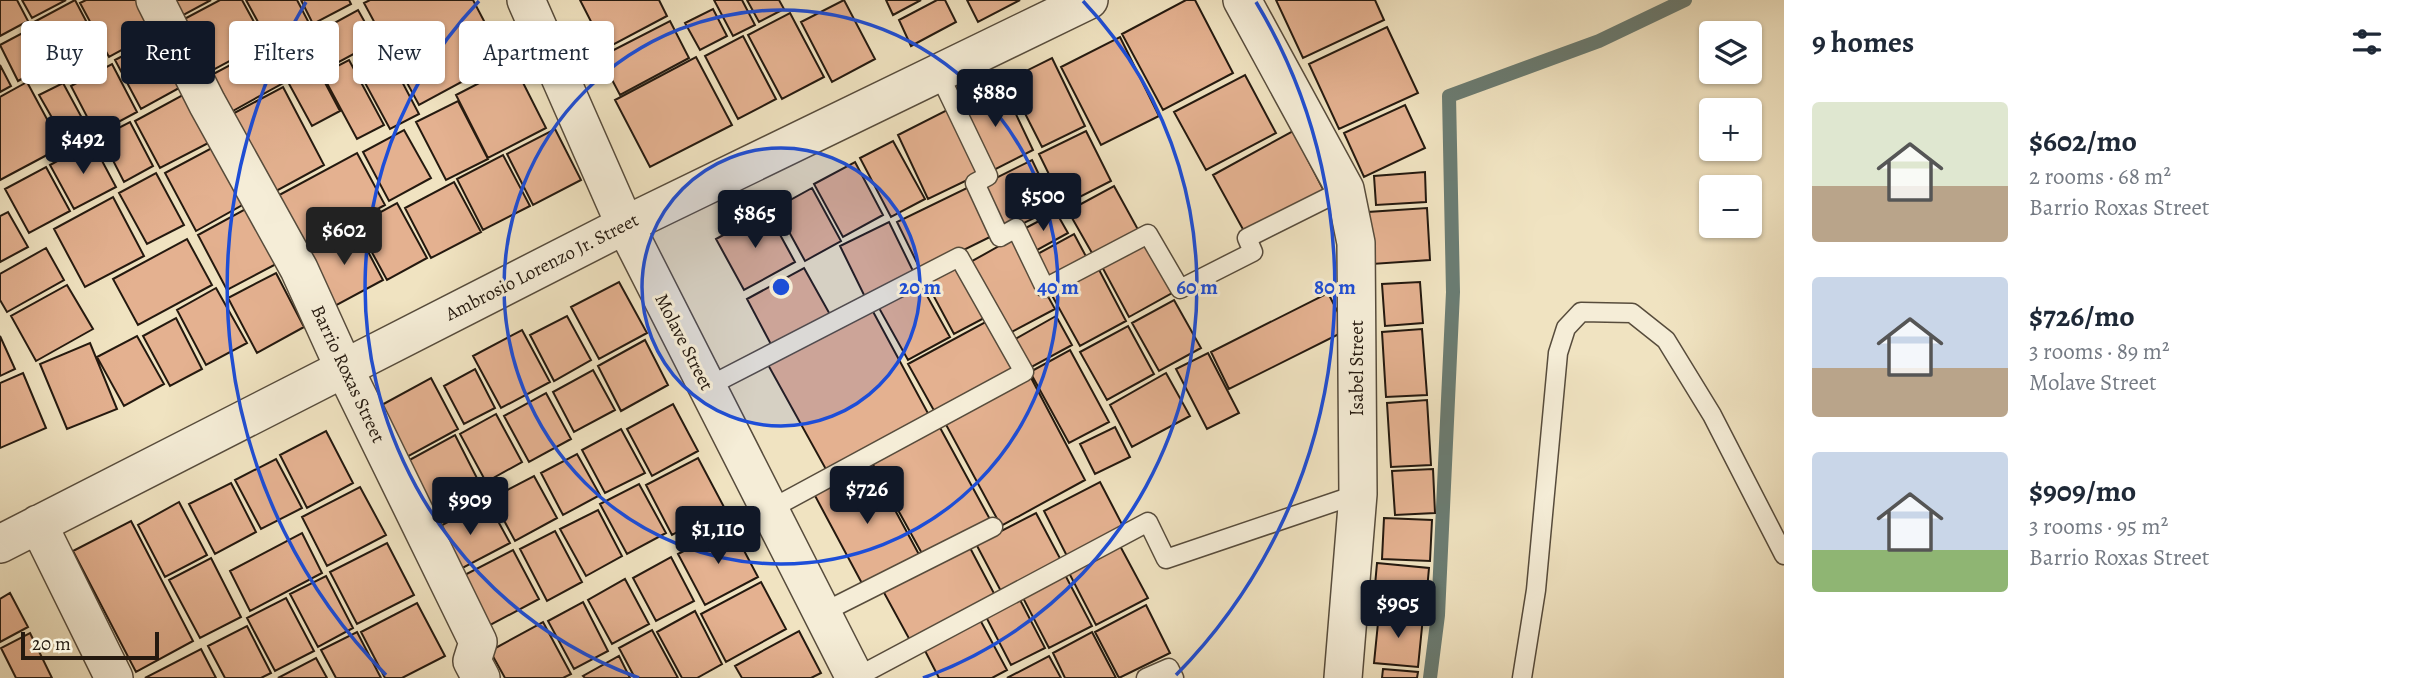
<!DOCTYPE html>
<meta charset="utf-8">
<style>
:root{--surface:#fff;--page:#f2f2f3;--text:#1f2937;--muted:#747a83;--accent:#111827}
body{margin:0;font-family:Alegreya,serif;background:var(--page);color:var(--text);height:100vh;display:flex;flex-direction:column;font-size:26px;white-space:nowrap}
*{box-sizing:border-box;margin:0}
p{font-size:23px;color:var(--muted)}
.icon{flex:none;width:38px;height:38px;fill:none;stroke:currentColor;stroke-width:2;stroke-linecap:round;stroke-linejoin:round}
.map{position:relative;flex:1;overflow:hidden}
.drawer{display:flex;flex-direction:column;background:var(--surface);width:630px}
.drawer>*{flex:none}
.banner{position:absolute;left:21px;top:21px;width:665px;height:63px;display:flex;gap:14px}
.tools{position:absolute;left:1699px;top:21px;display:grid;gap:14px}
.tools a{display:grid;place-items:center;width:63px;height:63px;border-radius:7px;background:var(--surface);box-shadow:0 2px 5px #0004;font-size:35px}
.scale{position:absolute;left:21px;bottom:18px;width:138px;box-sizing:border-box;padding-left:7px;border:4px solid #24190f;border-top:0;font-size:19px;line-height:24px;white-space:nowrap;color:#24190f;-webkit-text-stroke:5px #f5edd7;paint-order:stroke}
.price{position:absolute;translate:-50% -60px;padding:0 16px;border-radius:7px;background:var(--accent);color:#fff;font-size:23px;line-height:46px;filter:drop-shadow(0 2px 4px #0008)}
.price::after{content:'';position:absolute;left:50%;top:42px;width:21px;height:16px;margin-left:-10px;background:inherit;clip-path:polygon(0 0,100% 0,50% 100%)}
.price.active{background:#222;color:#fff}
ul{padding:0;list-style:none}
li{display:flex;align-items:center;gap:21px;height:175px;padding:0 28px}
li span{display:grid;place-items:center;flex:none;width:196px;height:140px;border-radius:7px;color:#555}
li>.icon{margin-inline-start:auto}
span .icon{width:84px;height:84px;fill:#fffc;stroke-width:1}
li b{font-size:30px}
h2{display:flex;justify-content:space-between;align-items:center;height:84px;padding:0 28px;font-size:30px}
.pill{padding:0 24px;border-radius:7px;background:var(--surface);box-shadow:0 2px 5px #0004;font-size:24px;line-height:63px}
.pill.active{background:var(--accent);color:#fff}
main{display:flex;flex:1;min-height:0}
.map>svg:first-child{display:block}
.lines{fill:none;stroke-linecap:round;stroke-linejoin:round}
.stream{stroke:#6b7c72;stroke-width:14}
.building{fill:#e4b190;stroke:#24190f;stroke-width:2}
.lane-casing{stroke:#574c3c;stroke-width:21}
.street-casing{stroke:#574c3c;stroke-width:40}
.lane{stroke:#f5edd7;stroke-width:18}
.street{stroke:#f5edd7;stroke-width:37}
.ring{fill:none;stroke:#1d4ed8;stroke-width:3.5}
.labels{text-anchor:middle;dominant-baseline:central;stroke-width:6;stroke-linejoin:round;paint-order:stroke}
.street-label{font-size:19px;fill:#24190f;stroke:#f5edd7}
.centre{fill:#1d4ed8;stroke:#f5edd7;stroke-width:3.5}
.ring-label{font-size:21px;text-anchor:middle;font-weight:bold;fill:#1d4ed8;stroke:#f5edd7;stroke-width:6;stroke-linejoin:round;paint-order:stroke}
</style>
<main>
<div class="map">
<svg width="1784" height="678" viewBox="0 0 1784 678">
<rect width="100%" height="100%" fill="#f0e3c1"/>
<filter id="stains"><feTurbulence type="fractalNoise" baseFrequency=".00286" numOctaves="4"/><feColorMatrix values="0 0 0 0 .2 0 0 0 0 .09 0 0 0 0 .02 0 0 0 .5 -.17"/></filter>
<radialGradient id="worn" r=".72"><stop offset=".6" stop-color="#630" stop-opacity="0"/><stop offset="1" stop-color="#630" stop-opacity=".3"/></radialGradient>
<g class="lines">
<path class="stream" d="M1430,678L1438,615L1453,292L1449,96L1599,41L1685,0"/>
</g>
<path class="building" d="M0,0H17L28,21L0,36Z
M22,0H66L32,18Z
M75,0L105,57L64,79L34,22Z
M86,0H149L164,27L109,57L80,3Z
M165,0H211L176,19Z
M220,0H242L265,42L200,77L173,25Z
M246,0H297L309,23L270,44Z
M301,0H349L351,4L313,24Z
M370,0H473L504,59L419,105L364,3Z
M580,0H659L667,16L605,49Z
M714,0H742L755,25L733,36Z
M747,0H779L784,9L759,22Z
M844,0L875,59L832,82L801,22Z
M886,0H921L893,15Z
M937,0H945L956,22L911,46L899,20Z
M967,0H1020L978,22Z
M1186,0H1195L1233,73L1163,110L1122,34Z
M1276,0H1375L1384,20L1303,58Z
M713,9L727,36L700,50L685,23Z
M358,10L376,42L324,70L307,38Z
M790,13L824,77L782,99L748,35Z
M670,21L689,58L620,95L600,57Z
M1387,27L1418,93L1339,129L1309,64Z
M30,29L49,64L18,81L0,45Z
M164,34L190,82L141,109L115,60Z
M743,36L776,99L738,119L705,56Z
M1120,37L1159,116L1101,145L1061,67Z
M305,45L340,111L312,126L276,60Z
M266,46L285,82L222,117L202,80Z
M387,53L419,114L390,129L357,68Z
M696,57L732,125L650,167L615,100Z
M1052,58L1085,126L1042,147L1008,80Z
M349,60L384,125L357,139L322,74Z
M112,64L137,112L96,134L71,86Z
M0,65L11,86L0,92Z
M514,65L546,128L488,158L456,95Z
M1245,75L1276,133L1206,170L1174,112Z
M27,82L62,147L0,180V97Z
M63,83L82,118L59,130L39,95Z
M1002,85L1033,150L988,173L956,107Z
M283,87L324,165L267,196L225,118Z
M192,90L218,138L160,168L135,121Z
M458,101L488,159L446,180L416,122Z
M1405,105L1425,148L1364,177L1344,133Z
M953,107L984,172L928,199L898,135Z
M130,122L153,166L124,182L101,137Z
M555,129L581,180L533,205L507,154Z
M404,130L431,178L389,201L363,152Z
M1086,131L1111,181L1064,205L1039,154Z
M1293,131L1324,191L1245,233L1213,175Z
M893,141L925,199L891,217L860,158Z
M92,142L116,187L74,209L50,165Z
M223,142L253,199L196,231L165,173Z
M357,153L385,205L297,252L270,200Z
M503,155L530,206L483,230L457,179Z
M1032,160L1055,208L1003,233L980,186Z
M855,162L883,215L843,237L814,184Z
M46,167L70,211L29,233L5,189Z
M1425,172L1426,202L1376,205L1374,176Z
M156,173L184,225L147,244L119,193Z
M454,182L481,232L431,258L405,208Z
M973,185L996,234L921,271L897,222Z
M1114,186L1141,235L1096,260L1068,211Z
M812,188L841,241L805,261L776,208Z
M113,197L144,256L85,287L54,229Z
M397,203L427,258L387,280L357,225Z
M251,206L280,262L227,290L198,235Z
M1427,208L1430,260L1372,264L1368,212Z
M767,211L795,262L744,290L716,239Z
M8,212L28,247L0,262V216Z
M1056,212L1068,233L1030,254L1018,232Z
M889,222L915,275L866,299L840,246Z
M355,227L383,280L333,307L305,254Z
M1074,234L1089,262L1049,284L1034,256Z
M1015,237L1055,309L1006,335L967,264Z
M187,239L212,285L138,325L113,279Z
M1143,239L1172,293L1129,317L1100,263Z
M46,248L64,280L7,312L0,300V274Z
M957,261L988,316L954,334L924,278Z
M1096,264L1126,321L1080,346L1049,290Z
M804,268L832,318L774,350L747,299Z
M276,273L304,327L257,353L228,298Z
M619,282L647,333L599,359L571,307Z
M1420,282L1423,323L1385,326L1382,284Z
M67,285L93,329L36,361L11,316Z
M921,285L950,337L908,360L879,308Z
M216,288L247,343L206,365L177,310Z
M1328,293L1347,330L1229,389L1211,352Z
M1174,300L1201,348L1159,371L1132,323Z
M870,306L930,417L828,473L767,363Z
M567,316L591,360L554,381L530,335Z
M1056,316L1072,345L1026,370L1010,342Z
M176,318L202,369L170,386L143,336Z
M991,319L1019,371L937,416L908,364Z
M1128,326L1154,374L1107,400L1080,352Z
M1422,329L1427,395L1386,397L1382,332Z
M522,330L550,382L501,408L473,356Z
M0,336L15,369L0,376Z
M137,336L164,384L124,406L97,357Z
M645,340L668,385L621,411L598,366Z
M90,343L117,409L67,429L40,364Z
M1070,350L1109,422L1069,443L1030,372Z
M1208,353L1239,413L1207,429L1176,369Z
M475,369L495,408L464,424L444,386Z
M593,370L615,410L574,432L553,392Z
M23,373L46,428L0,448V383Z
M1166,373L1190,416L1132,447L1110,405Z
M1029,374L1085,480L1001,526L944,421Z
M431,378L458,429L405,458L378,407Z
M546,393L571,439L529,462L504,416Z
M1427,400L1431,465L1391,467L1387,403Z
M673,404L698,451L652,476L627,429Z
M496,414L522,462L486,482L460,434Z
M938,424L992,523L925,559L871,461Z
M1115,427L1130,457L1095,474L1080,444Z
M621,429L645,473L605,493L582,450Z
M326,431L353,483L307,508L280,455Z
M455,435L481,486L430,513L404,463Z
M577,454L600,495L563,515L541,473Z
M698,458L724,507L672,535L646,485Z
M276,459L302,508L261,529L235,480Z
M869,462L922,560L865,589L813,492Z
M1433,469L1435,513L1395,515L1392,471Z
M534,476L557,518L515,541L492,498Z
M1100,482L1126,532L1070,562L1044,511Z
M231,483L256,532L215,554L189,504Z
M639,484L666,533L627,554L600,504Z
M360,487L386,535L327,566L302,517Z
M487,501L510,543L453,573L431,531Z
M179,502L207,555L165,577L138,525Z
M598,510L622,556L586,576L560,529Z
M1036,513L1063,564L1003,595L976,544Z
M1384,518L1432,520L1430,561L1382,559Z
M131,521L193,641L136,672L73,551Z
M731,526L758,577L705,605L678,554Z
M555,531L582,582L547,601L520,549Z
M302,533L322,573L250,611L230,571Z
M387,543L414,595L357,624L330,572Z
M968,544L997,599L912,644L882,589Z
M1119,544L1148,598L1096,625L1068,571Z
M513,550L539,599L479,631L453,581Z
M671,557L694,601L656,621L633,578Z
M211,558L241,617L200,638L169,580Z
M1377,563L1429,568L1425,612L1373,608Z
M1063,571L1092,626L1049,648L1021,594Z
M326,576L353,628L318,647L290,594Z
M625,579L649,624L612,644L588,600Z
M761,582L786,629L726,662L701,614Z
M10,593L28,627L0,642V599Z
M1018,596L1045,648L1011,665L984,613Z
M286,598L314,651L275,671L247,618Z
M583,602L608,651L574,669L548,621Z
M417,603L445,656L402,678H385L361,632Z
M1146,605L1170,653L1119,678L1095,632Z
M695,611L722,664L697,678H682L657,632Z
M1379,613L1423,617L1418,667L1374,663Z
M978,616L1007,670L992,678H939L922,645Z
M543,622L571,674L563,678H505L490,651Z
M247,626L271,673L261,678H225L208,646Z
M652,630L678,678H635L619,648Z
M799,631L821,673L811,678H742L735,666Z
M357,632L381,678H336L321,650Z
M1092,632L1116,678H1065L1053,653Z
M30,633L52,678H16L1,648Z
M201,649L216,678H145Z
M619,656L630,678H585L583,676Z
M1049,656L1061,678H1007Z
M316,658L327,678H278Z
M1383,669L1418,672L1417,678H1382Z"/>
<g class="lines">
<defs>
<path id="lane" d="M939,74L988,176L975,183L1000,237L1016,228L1045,288L1148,234L1180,289L1253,252L1247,238L1345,189
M707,387L959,257L1024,372L769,510
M822,613L993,527
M855,678L1148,522L1166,559L1358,494
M1146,678L1169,668L1174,678
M1522,678L1536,590L1558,353L1566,328L1581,312L1632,313L1666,340L1712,415L1784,555"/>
<path id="street" d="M155,0L207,103L299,269L344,368L478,642L472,661L481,678
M526,0L625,225L855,678
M1242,0L1345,189L1356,243L1358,494L1343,678
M38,524L114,678
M0,544L625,225L1089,0"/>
</defs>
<use href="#lane" class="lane-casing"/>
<use href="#street" class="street-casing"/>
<use href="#lane" class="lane"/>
<use href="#street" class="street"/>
</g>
<circle cx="781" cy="287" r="139" fill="#1d4ed8" fill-opacity=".12"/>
<g class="ring">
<circle cx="781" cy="287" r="139"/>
<circle cx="781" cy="287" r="277"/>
<path d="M639 678A416 416 0 0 1 479 1M1083 1A416 416 0 0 1 923 678"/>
<path d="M386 675A554 554 0 0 1 306 2M1256 2A554 554 0 0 1 1176 675"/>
</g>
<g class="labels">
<g class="street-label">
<text transform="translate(542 267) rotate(-27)">Ambrosio Lorenzo Jr. Street</text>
<text transform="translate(684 342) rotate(63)">Molave Street</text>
<text transform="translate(1357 368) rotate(-90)">Isabel Street</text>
<text transform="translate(348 374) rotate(65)">Barrio Roxas Street</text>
</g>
</g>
<circle cx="781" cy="287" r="10" class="centre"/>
<g class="ring-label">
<text x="920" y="294">20 m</text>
<text x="1058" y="294">40 m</text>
<text x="1197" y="294">60 m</text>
<text x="1335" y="294">80 m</text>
</g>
<rect width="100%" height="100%" filter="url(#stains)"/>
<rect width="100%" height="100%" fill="url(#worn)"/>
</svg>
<div class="tools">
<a><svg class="icon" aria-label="layers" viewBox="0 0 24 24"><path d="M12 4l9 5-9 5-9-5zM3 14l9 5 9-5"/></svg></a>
<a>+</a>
<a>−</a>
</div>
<div class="scale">20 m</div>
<b class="price" style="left:995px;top:129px">$880</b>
<b class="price" style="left:83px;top:176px">$492</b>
<b class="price" style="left:1043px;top:233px">$500</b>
<b class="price" style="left:755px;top:250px">$865</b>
<b class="price active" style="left:344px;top:267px">$602</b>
<b class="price" style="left:867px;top:526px">$726</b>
<b class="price" style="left:470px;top:537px">$909</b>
<b class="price" style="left:718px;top:566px">$1,110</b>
<b class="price" style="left:1398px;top:640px">$905</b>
<div class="banner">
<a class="pill">Buy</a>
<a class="pill active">Rent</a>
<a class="pill">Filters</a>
<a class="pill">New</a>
<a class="pill">Apartment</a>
</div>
</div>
<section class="drawer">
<h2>9 homes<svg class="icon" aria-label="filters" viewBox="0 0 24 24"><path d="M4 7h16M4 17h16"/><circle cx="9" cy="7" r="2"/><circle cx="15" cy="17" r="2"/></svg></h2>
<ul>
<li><span style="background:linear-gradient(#dfe7d0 60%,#b9a48a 0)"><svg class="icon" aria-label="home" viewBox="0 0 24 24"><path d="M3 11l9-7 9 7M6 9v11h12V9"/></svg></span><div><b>$602/mo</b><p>2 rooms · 68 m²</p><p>Barrio Roxas Street</p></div></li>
<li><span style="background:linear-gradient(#c9d6e8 65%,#b9a48a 0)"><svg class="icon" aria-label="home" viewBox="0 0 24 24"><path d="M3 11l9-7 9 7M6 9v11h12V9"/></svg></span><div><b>$726/mo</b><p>3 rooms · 89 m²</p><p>Molave Street</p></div></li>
<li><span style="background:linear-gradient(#c9d6e8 70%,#8fb573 0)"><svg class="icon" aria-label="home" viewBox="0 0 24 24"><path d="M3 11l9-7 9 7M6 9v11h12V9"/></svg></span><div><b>$909/mo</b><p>3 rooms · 95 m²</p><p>Barrio Roxas Street</p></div></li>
</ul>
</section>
</main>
